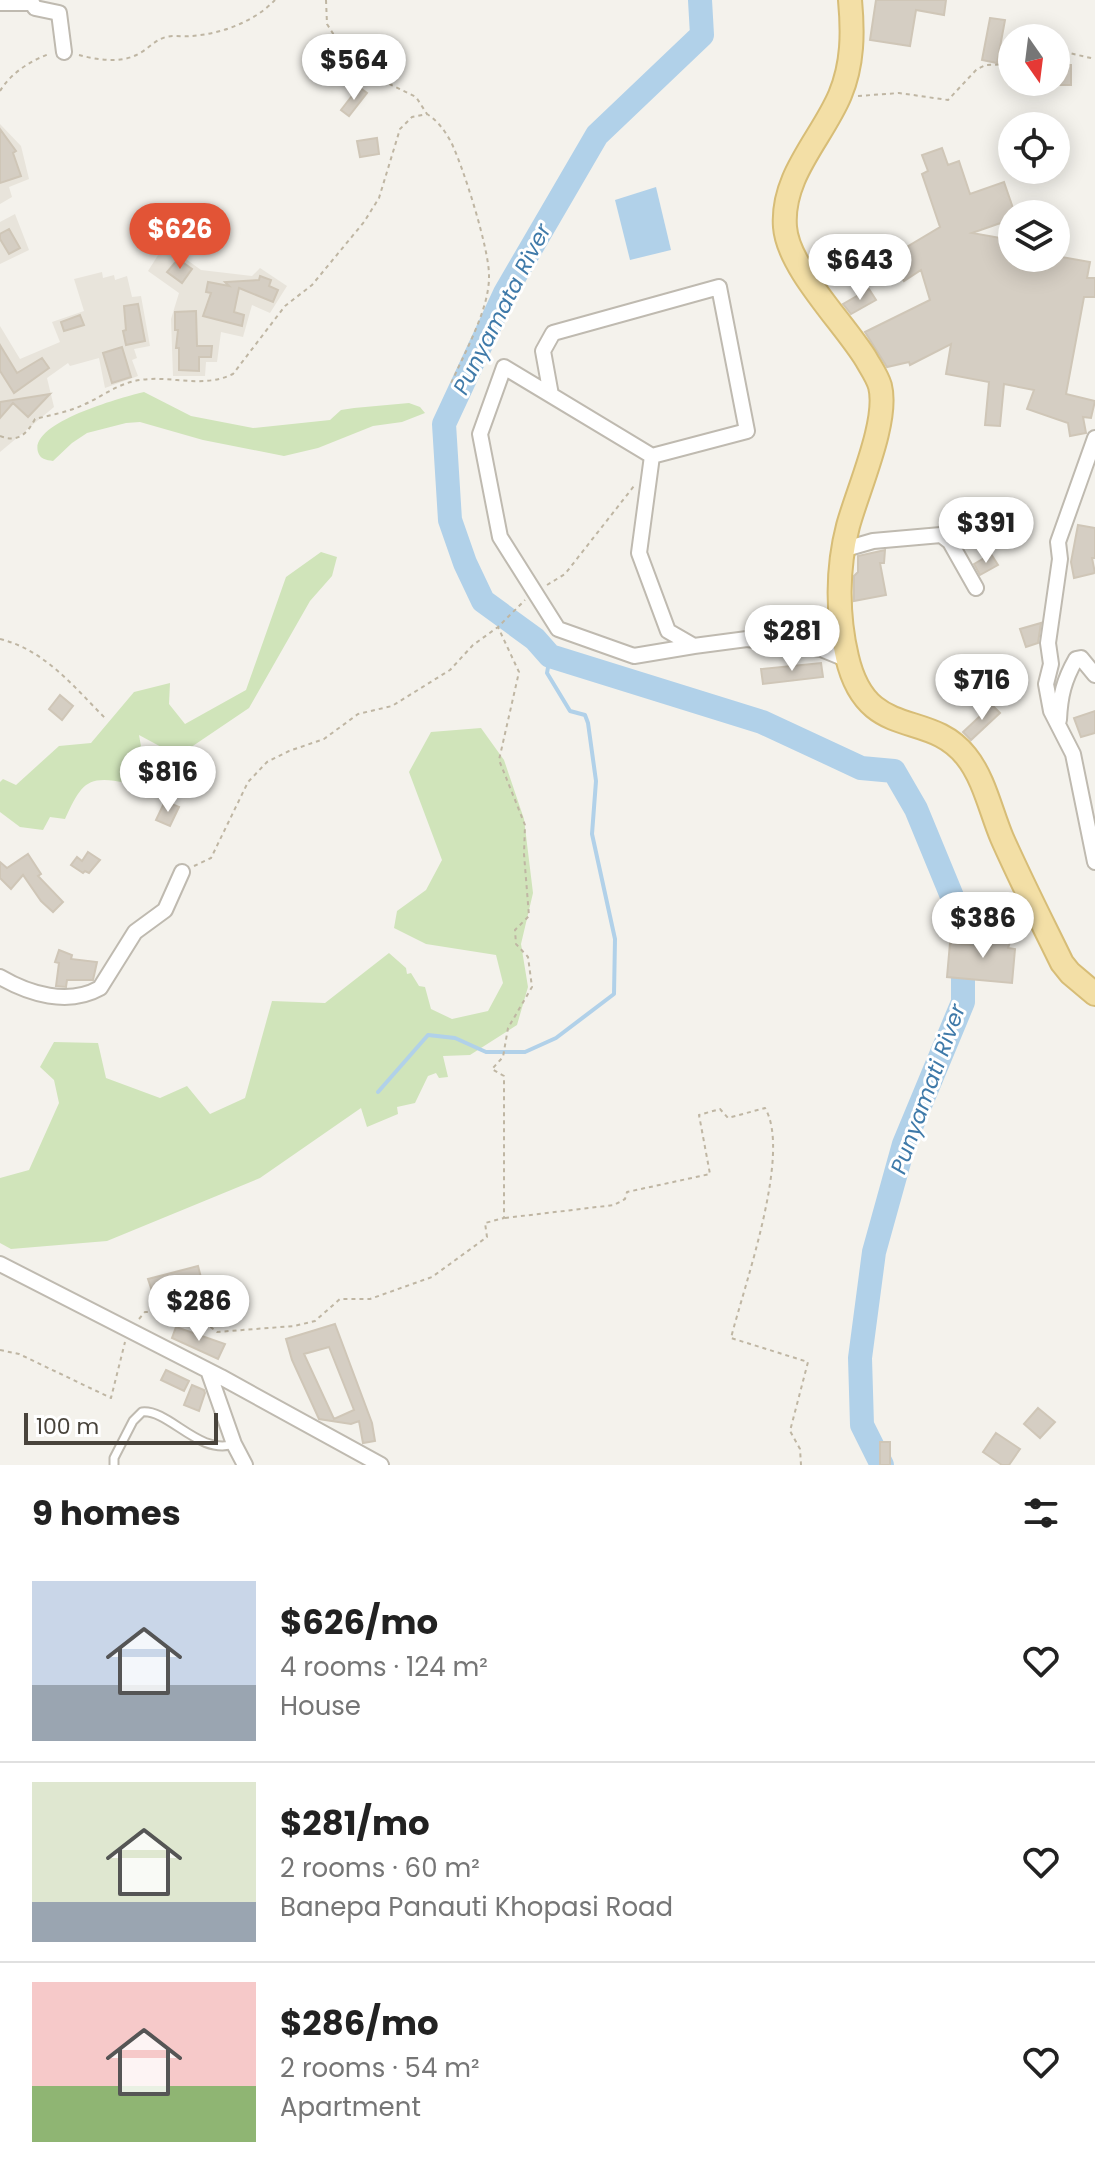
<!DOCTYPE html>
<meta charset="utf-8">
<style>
:root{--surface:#fff;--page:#f2f2f2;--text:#222;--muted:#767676;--line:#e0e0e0;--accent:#e25436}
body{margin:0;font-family:Poppins,sans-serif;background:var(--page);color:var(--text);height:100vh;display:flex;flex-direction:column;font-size:30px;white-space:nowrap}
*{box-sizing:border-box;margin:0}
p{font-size:26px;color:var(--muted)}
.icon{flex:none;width:44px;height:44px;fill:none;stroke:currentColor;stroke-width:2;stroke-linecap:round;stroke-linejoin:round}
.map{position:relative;height:1465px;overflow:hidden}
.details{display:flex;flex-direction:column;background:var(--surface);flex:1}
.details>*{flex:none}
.needle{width:52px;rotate:166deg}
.fabs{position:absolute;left:998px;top:24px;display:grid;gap:16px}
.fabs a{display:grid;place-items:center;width:72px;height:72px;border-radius:50%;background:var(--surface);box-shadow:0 4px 20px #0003;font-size:40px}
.scale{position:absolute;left:24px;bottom:20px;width:194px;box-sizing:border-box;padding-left:8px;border:4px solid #48433b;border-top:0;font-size:22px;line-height:28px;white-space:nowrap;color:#48433b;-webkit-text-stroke:6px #fff;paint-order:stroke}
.price{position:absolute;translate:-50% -68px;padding:0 18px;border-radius:28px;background:#fff;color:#222;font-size:26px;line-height:52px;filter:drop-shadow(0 2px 4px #0008)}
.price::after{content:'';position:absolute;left:50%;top:48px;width:24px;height:18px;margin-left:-12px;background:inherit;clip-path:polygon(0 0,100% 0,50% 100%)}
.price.selected{background:var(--accent);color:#fff}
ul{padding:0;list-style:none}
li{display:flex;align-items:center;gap:24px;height:200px;padding:0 32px}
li+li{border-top:2px solid var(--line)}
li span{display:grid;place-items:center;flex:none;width:224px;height:160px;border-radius:0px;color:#555}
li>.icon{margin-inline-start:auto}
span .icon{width:96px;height:96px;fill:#fffc;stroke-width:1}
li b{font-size:34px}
h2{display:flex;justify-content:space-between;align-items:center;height:96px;padding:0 32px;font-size:34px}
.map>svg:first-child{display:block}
.residential{fill:#e8e4db}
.green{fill:#d0e4ba}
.water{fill:#b1d1e9}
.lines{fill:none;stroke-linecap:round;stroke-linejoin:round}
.stream{stroke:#b1d1e9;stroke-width:4}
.river{stroke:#b1d1e9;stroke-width:24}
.building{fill:#d5cec3;stroke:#cfc6b7;stroke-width:2;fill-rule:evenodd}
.lane-casing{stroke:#bfbab0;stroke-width:11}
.street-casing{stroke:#bfbab0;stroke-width:18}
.primary-casing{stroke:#d7bd77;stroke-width:26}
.path{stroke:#bfb6a3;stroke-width:2;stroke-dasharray:4 4;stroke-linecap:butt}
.lane{stroke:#fff;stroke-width:7}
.street{stroke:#fff;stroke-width:14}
.primary{stroke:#f3dfa6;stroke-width:22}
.labels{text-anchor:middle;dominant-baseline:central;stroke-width:6;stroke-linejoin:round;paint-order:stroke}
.water-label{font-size:22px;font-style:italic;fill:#3f7aa9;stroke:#fff}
</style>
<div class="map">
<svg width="1095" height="1465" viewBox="0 0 1095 1465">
<rect width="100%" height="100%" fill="#f4f2ec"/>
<path class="residential" d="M0,124L21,146L29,179L9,187L12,197L0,204Z
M15,214L29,250L0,264V222Z
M165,244L201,270L252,276L260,268L287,286L270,313L252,305L243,337L221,332L217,362H206L205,376H173L171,319L179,293L148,271Z
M102,272L103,278L114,275L115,280L127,276L132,297L141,296L150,346L134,349L137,358L132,360L138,376L105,388L99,358L70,366L68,363L47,378L54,407L0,452V326L20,359L60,342L52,322L84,311L74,279Z"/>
<path class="green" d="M144,392L191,416L253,428L330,420L341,410L354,408L409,403L420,407L425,413L402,422L373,426L318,448L284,456L203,440L140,422L126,423L87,433L72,443L53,461C46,460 40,459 38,452C29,422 124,397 144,392Z
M321,552L337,557L332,576L310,601L249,708L178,756L139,735L143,757L137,776L126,783C86,774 81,785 65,819L50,817L43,830L20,827L0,812V782L3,779L16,785L59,746L91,743L134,692L170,683L169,704L185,724L246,690L286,577Z
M481,728L504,760L524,819L533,893L521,944L528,987L517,1025L470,1055L443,1056L448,1077L439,1078L436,1073L428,1076L415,1103L397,1107L398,1114L367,1127L361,1108L260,1178L107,1241L11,1249L0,1243V1178L29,1170L59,1103L54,1080L40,1067L54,1042L98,1043L106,1078L160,1098L187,1086L210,1114L245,1098L272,1001L325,1003L389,953L406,968L407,974L411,973L419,986L425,987L431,1009L452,1019L488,1011L503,983L496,955L426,944L394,928L397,911L426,890L442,860L409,772L431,732Z"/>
<path class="water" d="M656,187L671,250L630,260L615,200Z"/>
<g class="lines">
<path class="stream" d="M378,1092L428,1035L455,1038L486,1052H525L556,1038L614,994L615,939L592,834L596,781L588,723L585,715L570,711L547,673L550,656"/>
<path class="river" d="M700,0L702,35L597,135L505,293L444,424L450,520L465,563L483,601L535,639L550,656L762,722L861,768L894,771L916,809L963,923V1002L904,1144L874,1252L860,1358L862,1425L882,1465"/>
</g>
<path class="building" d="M876,0H946L944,15L916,10L910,46L870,40Z
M990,18L1005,20L997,63L982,60Z
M1056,65H1071V85H1056Z
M359,87L367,93L349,116L341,110Z
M0,129L16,151L13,153L21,176L0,183Z
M377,138L379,154L360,157L357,141Z
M942,148L948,165L959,161L970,194L1004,182L1015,214H1012V219L972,233L1012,240V258L1056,256L1090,262L1087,278H1095V297H1084L1066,394L1095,401L1091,418L1083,417L1086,433L1070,436L1068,423L1027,409L1034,390L1004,384L1000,426L985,425L989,382L946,374L951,344L910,365L909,362L887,367L865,332L930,300L921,270L904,281L890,257L940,227L922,174L928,171L922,155Z
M9,229L20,248L9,254L0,239V234Z
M178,259L192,269L182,283L167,272Z
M260,276L271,280L269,286L278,290L273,302L239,288L234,312L244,315L242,326L203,316L211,293L206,292L208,282L229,286L225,282L259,280Z
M869,289L876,300L851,314L843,304Z
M138,304L145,341L126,345L123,331L126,330L124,306Z
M196,311L197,346H212L211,357H199V371L179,370V348H176L178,330H175V312Z
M80,315L84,325L64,331L61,322Z
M0,345L17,373L42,358L49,368L14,393L0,371Z
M122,347L131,377L112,383L103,353Z
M50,394L28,417L13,403L0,418V402Z
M1078,525L1095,528V558H1092L1095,573L1074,578L1071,562Z
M885,550L884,563H880L886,595L854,601V576L858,572V556Z
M991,554L998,565L980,575L974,564Z
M1041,623L1038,643L1026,647L1020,629Z
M821,663L823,677L763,684L761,669Z
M60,695L73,706L62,720L49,709Z
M992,705L1000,713L971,740L963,732Z
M1095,711V733L1081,737L1074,718Z
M165,801L179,807L170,826L156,820Z
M88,852L100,860L89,873L85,871L83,873L71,865L77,857L82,861Z
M28,854L41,874L38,876L63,902L53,912L41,901L23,875L11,889L0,878V862L7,868Z
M997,928L1013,933L1008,948L1015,949L1012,983L947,977L950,943L991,947Z
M59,950L72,955L71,959L97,962L93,980H67L66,987L56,986L59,963L55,962Z
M198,1266L205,1293L195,1318L189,1293H186L184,1286L153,1294L148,1279Z
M222,1293L227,1323L213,1325L208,1295Z
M335,1324L372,1423L375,1441L363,1443L359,1421L351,1424L319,1419L292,1360L286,1339ZM329,1347L354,1410L334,1419L304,1354Z
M176,1327L225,1344L218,1359L172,1338Z
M166,1370L189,1381L184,1391L161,1380Z
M192,1385L204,1390L205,1393L199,1411L184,1405Z
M1038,1408L1055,1422L1040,1438L1024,1424Z
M996,1433L1020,1449L1009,1465H1002L983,1452Z
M880,1442H890V1465H880Z"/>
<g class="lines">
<defs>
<path id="lane" d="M114,1465V1458L133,1421L142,1412C169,1409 199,1456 234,1444"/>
<path id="street" d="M0,3H32L35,8L59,13L64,52
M1095,438L1058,542L1060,559L1048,643L1051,664L1046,684L1051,711L1073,754L1095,862
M842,550L873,541L941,535L950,542L976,588
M694,646L634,656L558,629L500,537L480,434L504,367L652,456L551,395L543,351L553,333L719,287L747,431L652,456L639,553L668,631L694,646L747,639L821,649L848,660
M1059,720C1060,696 1064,680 1076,659L1081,658L1095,675
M0,977C29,994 68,1006 100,988L135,932L165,910L182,872
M0,1264L221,1377L381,1465
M209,1373L234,1444L245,1465"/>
<path id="primary" d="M850,0C853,32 853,64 840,95C822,138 781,176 785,227C788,268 844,323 866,359C871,368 877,376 880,386C889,421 858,489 848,526C837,568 837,615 847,657C867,743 928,708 966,756C984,778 991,812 1002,838C1021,881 1042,922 1062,963L1070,973L1095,994"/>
</defs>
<use href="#lane" class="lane-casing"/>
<use href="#street" class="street-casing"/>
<use href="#primary" class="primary-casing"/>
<path class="path" d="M326,0L327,24L344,51L379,79L416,97L427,114
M1056,50L1095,59
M79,55C98,60 122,64 140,53C149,48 155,40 166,37C174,35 183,37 191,36C221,34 254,22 275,0
M0,91C11,73 30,61 49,54
M858,96L899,93L948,100L977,69L986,65L1012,64
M0,436C18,443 27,434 35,419C51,415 68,412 83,405C102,397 118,383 140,380C171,375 202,389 233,374L285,306L312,285L364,222L379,198L400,129L412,117L427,114C438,121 445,131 451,142C463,166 490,251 489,277C489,311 463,355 450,386
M547,585L565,574L634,486
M0,639C45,650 74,687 105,718
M194,866L211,858L248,782L267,762L289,751L324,739L358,714L392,706L450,670L473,645L498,627L525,600
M505,1218L614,1205L625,1199L627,1192L710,1174L699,1115L720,1109L728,1118L765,1108C792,1153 744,1286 731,1338L808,1362L790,1431L800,1449L801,1465
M139,1319L145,1312L190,1311L217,1332L294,1326L315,1321L340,1299H370L432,1277L487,1237L485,1223L504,1218V1076L492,1069L503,1057L508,1028L532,987L528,957L516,944L515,930L529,916L524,854L525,825L499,760L519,672L498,627
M0,1350L19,1354L111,1398L125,1342"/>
<use href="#lane" class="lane"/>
<use href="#street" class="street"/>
<use href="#primary" class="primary"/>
</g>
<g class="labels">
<g class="water-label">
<text transform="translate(502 309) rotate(-63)">Punyamata River</text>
<text transform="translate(928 1089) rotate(-70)">Punyamati River</text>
</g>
</g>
</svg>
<div class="fabs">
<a><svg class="needle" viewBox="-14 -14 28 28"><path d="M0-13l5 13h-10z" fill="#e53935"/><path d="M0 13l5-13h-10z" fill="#767676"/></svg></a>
<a><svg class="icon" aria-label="locate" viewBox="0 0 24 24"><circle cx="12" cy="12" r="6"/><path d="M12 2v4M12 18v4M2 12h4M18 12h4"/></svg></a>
<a><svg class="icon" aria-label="layers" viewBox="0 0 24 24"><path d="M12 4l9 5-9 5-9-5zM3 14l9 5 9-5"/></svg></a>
</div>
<div class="scale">100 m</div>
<b class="price" style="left:354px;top:102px">$564</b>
<b class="price selected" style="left:180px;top:271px">$626</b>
<b class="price" style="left:860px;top:302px">$643</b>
<b class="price" style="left:986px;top:565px">$391</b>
<b class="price" style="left:792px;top:673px">$281</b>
<b class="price" style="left:982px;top:722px">$716</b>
<b class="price" style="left:168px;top:814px">$816</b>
<b class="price" style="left:983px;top:960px">$386</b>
<b class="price" style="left:199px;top:1343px">$286</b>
</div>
<section class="details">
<h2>9 homes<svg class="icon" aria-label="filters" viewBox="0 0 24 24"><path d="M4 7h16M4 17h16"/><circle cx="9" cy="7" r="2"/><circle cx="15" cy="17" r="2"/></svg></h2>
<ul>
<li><span style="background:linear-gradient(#c9d6e8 65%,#9aa5b1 0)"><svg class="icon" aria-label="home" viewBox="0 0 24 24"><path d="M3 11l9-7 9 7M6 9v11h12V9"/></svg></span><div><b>$626/mo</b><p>4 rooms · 124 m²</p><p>House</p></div><svg class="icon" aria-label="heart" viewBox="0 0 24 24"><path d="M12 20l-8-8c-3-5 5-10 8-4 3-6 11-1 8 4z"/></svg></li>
<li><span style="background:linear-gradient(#dfe7d0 75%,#9aa5b1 0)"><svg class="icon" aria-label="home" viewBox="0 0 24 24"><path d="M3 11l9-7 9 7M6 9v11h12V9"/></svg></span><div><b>$281/mo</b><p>2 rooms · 60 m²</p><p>Banepa Panauti Khopasi Road</p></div><svg class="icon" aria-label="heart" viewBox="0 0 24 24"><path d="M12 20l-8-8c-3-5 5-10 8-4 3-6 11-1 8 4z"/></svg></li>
<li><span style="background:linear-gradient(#f6c9c9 65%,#8fb573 0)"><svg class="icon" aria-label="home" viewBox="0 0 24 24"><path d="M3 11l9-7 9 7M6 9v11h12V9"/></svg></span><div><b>$286/mo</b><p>2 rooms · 54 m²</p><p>Apartment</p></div><svg class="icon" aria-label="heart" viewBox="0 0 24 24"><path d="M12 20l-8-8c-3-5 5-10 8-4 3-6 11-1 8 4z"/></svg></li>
</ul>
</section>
